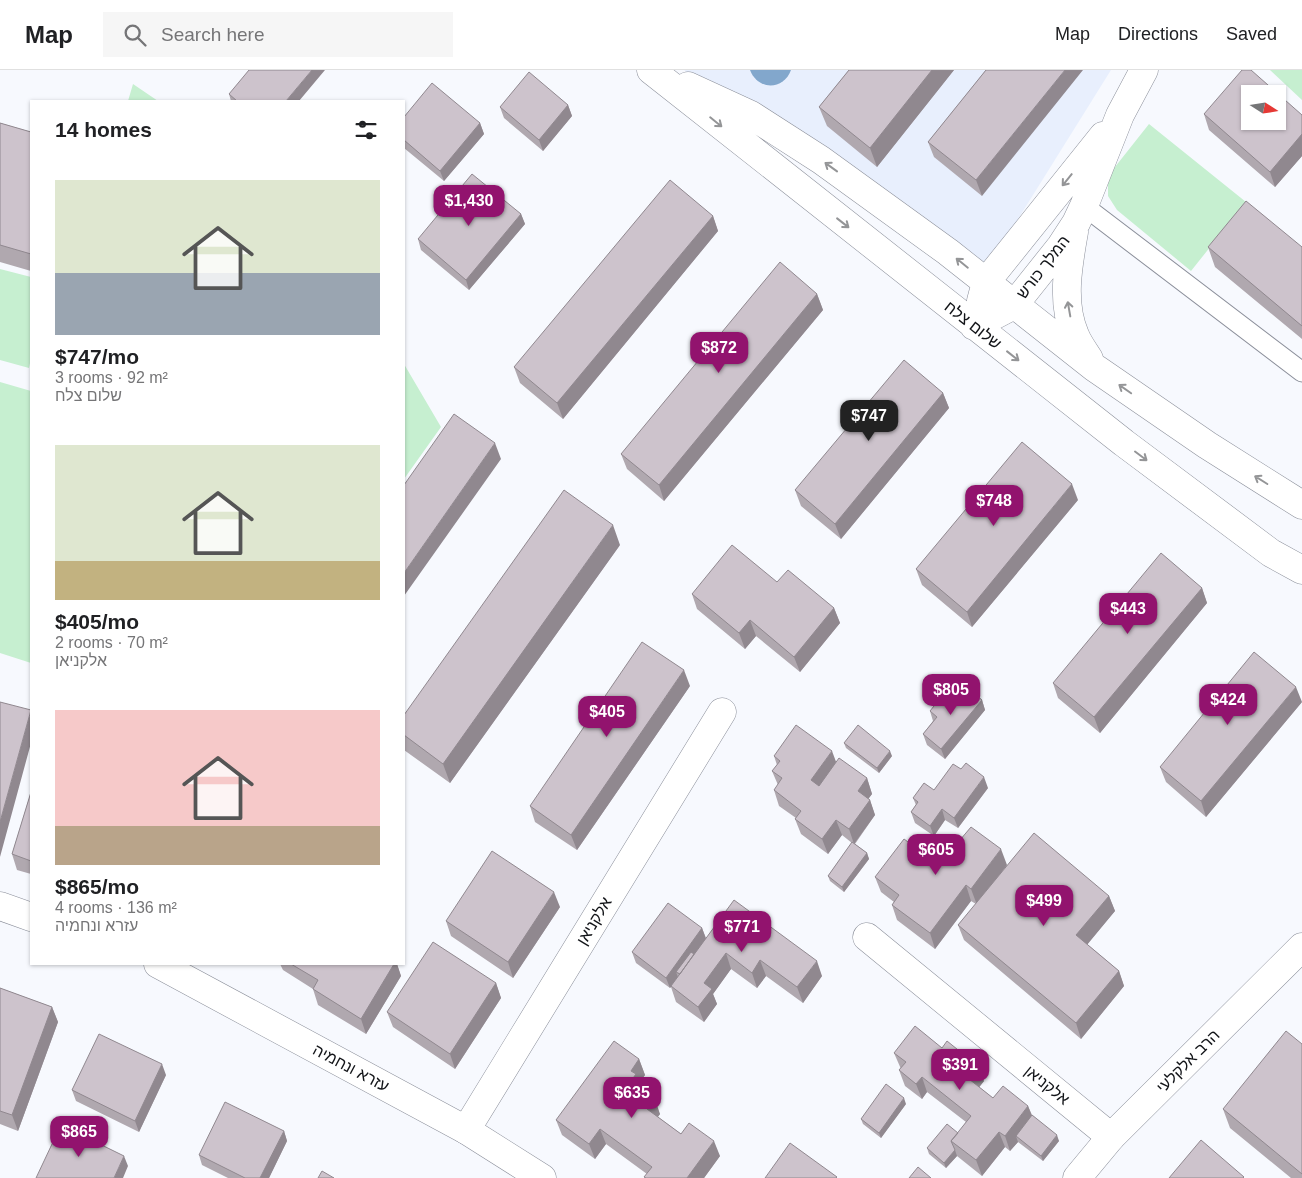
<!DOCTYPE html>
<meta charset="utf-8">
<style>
:root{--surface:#fff;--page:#f6f6f6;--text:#202124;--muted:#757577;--line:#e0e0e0;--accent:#92136e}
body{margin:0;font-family:Helvetica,Heebo,sans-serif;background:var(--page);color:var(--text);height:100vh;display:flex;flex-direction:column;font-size:19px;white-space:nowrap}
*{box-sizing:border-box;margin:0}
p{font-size:16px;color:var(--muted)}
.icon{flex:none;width:28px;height:28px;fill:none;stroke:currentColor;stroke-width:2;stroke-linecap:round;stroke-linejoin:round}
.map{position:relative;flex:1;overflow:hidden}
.details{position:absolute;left:30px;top:30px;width:375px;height:865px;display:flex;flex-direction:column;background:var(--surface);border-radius:0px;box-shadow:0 1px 4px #0004}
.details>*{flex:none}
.needle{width:32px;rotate:102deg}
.buttons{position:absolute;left:1241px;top:15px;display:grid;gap:10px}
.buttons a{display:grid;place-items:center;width:45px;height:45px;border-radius:0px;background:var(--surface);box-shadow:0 1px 4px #0004;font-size:25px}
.price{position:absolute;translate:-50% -42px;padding:0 11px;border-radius:10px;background:var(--accent);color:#fff;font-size:16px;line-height:32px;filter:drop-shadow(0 1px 2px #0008)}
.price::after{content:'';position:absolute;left:50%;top:30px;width:15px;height:11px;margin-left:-8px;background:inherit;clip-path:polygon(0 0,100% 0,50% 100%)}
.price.current{background:#222;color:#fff}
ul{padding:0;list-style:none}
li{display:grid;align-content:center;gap:10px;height:265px;padding:0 25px}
li span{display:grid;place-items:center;height:155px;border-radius:0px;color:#555}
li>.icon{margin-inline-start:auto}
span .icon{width:90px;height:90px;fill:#fffc;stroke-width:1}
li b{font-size:21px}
h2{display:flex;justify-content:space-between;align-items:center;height:60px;padding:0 25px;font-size:21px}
header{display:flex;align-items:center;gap:30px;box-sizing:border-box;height:70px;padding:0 25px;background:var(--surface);border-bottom:1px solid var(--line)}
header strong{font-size:24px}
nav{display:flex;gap:28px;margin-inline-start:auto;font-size:18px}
.search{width:350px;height:45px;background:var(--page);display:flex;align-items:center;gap:12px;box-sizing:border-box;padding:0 18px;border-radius:0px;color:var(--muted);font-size:19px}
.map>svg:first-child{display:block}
.built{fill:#e8effd}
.green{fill:#c6efd0}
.water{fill:#82a7cc}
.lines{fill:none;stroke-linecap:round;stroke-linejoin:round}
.service-casing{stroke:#8b8f9a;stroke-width:21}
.minor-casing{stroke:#8b8f9a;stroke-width:29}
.tertiary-casing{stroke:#8b8f9a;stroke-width:29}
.service{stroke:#fff;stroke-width:19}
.minor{stroke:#fff;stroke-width:28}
.tertiary{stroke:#fff;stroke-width:28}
.wall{fill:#b0a8af}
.shaded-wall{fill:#90888f}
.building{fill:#cdc3cc;stroke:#90888f;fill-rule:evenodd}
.oneway{stroke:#949597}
.labels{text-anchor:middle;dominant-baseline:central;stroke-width:4.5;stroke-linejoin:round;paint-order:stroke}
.street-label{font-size:16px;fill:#121418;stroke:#fff}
</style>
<header>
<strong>Map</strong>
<div class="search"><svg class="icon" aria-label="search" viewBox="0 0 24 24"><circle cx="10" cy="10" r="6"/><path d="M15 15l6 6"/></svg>Search here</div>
<nav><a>Map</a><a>Directions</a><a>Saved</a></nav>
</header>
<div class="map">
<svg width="1302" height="1108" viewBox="0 0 1302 1108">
<rect width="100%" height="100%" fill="#f7f9fe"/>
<path class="built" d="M684,0H1111L978,213Z"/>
<path class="green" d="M1270,0H1302V30Z
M133,14L158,31H128Z
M1149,54L1246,132L1191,201L1117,140L1108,126V114L1111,102Z
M0,199L31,207V288L29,298L0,290Z
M404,294L441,357L404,409V293Z
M0,312L31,321V593L0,583Z"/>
<path class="water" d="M750,0H791C784,20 758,21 750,0Z"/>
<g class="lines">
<defs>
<path id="service" d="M1084,136L1302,302"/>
<path id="minor" d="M867,867L1111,1067
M466,1060L722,642"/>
<path id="tertiary" d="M651,0L1124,373L1271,483L1302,500
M688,16L751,45L821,90L948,182L1095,298L1207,375L1302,435
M1074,162C1068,196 1061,233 1075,265C1078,273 1084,281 1089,289
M981,231L986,212L1103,66
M974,256L1014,235L1061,176L1076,153L1084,136L1120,45L1144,0
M0,836L31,847
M158,894L466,1060L542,1108
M1077,1108L1111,1067L1302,877"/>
</defs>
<use href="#service" class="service-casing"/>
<use href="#minor" class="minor-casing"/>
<use href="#tertiary" class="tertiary-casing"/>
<use href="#service" class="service"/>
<use href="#minor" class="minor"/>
<use href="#tertiary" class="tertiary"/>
</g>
<path class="wall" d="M849,0H954L877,97L827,56L819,37Z
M986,0L982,126L934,87L928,72Z
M229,24L299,31H231Z
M568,35L572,46L543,81L504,48L500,37Z
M1204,44L1302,45V86L1275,117L1209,60Z
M404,47L480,53L484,64L444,111L404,78Z
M0,53L31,62V201L0,192Z
M521,144L525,154L469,220L421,180L418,169Z
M713,146L718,161L563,349L520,313L514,297Z
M1208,177H1302V269L1215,197Z
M817,224L823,240L664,431L627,399L621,384Z
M943,323L949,338L841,469L801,436L795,420Z
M1078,430L972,557L922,515L916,499Z
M620,475L450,713L404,680V645Z
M777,512L834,538L840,553L800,602L756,566L745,579L697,539L692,524Z
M1202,518L1207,533L1100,663L1058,628L1053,613Z
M690,616L577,780L535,752L530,736Z
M982,630L985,640L945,689L927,675L923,664L933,651L930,641L949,633Z
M1302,632L1206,747L1166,712L1160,697Z
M844,673L892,686L879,703L846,678Z
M774,686L836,693L867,708L872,724L868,729L870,730L875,745L855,774L867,783L869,789L844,822L830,811L828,806L852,773L842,765L828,784L801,764L795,749L796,748L779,736L774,720L778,715L772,701L777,695Z
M988,718L958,758L945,750L934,766L915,753L911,742L916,735L913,728L934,720Z
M31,722V804L17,800L12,784Z
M934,791L1007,795L994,812L1109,826L1115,841L1087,874L1119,901L1124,916L1081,969L964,870L958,855L976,834L971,831L935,879L897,850L892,835L894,832L881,822L875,807Z
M560,837L513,908L451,866L446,851Z
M702,858L706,868L822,906L803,933L766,906L757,918L731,899L713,924L717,934L704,952L676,932L671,917L670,918L636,893L632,882Z
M280,894H397L401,906L366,964L318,935L313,919L283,900Z
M496,913L501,928L455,999L393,957L387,942Z
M0,918L52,937L58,952L18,1061L0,1054Z
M1302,974V1108H1291L1230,1058L1223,1039Z
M894,983L984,1011L979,1017L993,1028L1028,1036L1032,1045L1059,1071L1043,1091L1018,1072L1010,1081L1005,1077L982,1106L957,1086L946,1098L929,1084L927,1078L958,1063L966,1052L927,1022L922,1029L905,1016L899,1000L901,999Z
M639,989L645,1005L639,1013L642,1019L660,1044L658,1047L681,1064L720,1086L704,1108H645L644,1107L647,1104L606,1074L595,1089L562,1065L556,1050Z
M166,1005L139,1062L76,1031L72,1020Z
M906,1034L881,1068L863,1054L861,1049Z
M284,1061L287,1071L269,1108H228L202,1095L199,1085Z"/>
<path class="shaded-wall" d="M312,0H325L299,31H286Z
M932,0H954L877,97L870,78Z
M1065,0H1083L982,126L976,110Z
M568,35L572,46L543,81L539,70Z
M480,53L484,64L444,111L440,101Z
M1302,64V86L1275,117L1270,102Z
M521,144L525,154L469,220L466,210Z
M713,146L718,161L563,349L557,333Z
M817,224L823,240L664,431L659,415Z
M943,323L949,338L841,469L835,454Z
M495,373L501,389L404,526V503Z
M1072,414L1078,430L972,557L967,542Z
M613,455L620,475L450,713L443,694Z
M1202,518L1207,533L1100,663L1094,647Z
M834,538L840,553L800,602L794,587Z
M750,550L756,566L745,579L739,563Z
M684,600L690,616L577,780L571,765Z
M1296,617L1302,632L1206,747L1201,731Z
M982,630L985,640L945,689L941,679Z
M31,640V673L0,787V752Z
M832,681L838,697L817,725L811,710Z
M890,681L892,686L879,703L877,698Z
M984,707L988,718L958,758L954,748Z
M867,708L872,724L863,736L858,721Z
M870,730L875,745L854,774L849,759Z
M942,739L945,750L934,766L930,756Z
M836,750L842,765L828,784L822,769Z
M1001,779L1007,795L977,835L971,819Z
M867,783L869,789L844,822L842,817Z
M966,815L971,831L935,879L930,863Z
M554,822L560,837L513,908L508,892Z
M1109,826L1115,841L1082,881L1076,865Z
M702,858L706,869L680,905L676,902L678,907L670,918L666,908Z
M726,883L731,899L713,924L717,934L704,952L698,937L704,913Z
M760,890L766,906L757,918L752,903Z
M817,891L822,906L803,933L797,917Z
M394,894H397L401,906L366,964L361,949Z
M1119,901L1124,916L1081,969L1076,953Z
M496,913L501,928L455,999L450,984Z
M52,937L58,952L18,1061L12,1045Z
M639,989L645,1005L639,1013L642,1019L631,1011V1001Z
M162,994L166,1005L139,1062L135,1051Z
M978,996L984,1011L974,1024L969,1009Z
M922,1007L927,1022L922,1029L916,1014Z
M904,1028L906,1034L881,1068L879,1063Z
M655,1029L660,1044L652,1054L647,1039Z
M1028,1036L1034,1051L1016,1066L1018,1072L1010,1081L1005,1066Z
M600,1059L606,1074L595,1089L589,1074Z
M284,1061L287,1071L269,1108H260Z
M999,1062L1005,1077L982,1106L976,1090Z
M1057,1065L1059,1071L1043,1091L1041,1086Z
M714,1071L720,1086L704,1108H687Z
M955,1080L957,1086L946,1098L944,1093Z
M124,1086L128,1096L123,1108H114Z"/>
<path class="building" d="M249,0H312L286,31H237L229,24Z
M849,0H932L870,78L819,37Z
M986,0H1065L976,110L928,72Z
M1242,0H1251L1302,45V64L1270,102L1204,44ZM1250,24H1278V51H1250Z
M529,2L568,35L539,70L500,37Z
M432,13L480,53L440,101L404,70V47Z
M0,53L31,62V184L0,175Z
M472,104L521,144L466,210L418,169Z
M670,110L713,146L557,333L514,297Z
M1246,131L1302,177V256L1208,177Z
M780,192L817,224L659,415L621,384Z
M904,290L943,323L835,454L795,420Z
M454,344L495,373L404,503V415Z
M1022,372L1072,414L967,542L916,499Z
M564,420L613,455L443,694L404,665V645Z
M732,475L777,512L788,500L834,538L794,587L750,550L739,563L692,524Z
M1161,483L1202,518L1094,647L1053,613Z
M642,572L684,600L571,765L530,736Z
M1254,582L1296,617L1201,731L1160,697Z
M964,615L982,630L941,679L923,664L937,647L930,641L942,626L949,633Z
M0,632L31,640L0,752Z
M796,655L832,681L811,710L819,716L839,688L867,708L858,721L870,730L849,759L836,750L822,769L795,749L801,741L774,720L782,708L772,701L780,691L774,686Z
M858,655L890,681L877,698L844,673Z
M966,693L984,707L954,748L942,739L930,756L911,742L918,732L913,728L924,713L934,720L953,694L961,699Z
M31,722V791L12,784Z
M971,757L1001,779L971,819L966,815L930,863L892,835L899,825L875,807L904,769L934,791L951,770H960Z
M1034,763L1109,826L1076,865L1119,901L1076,953L958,855Z
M852,772L867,783L842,817L828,806Z
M492,781L554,822L508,892L446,851Z
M734,830L817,891L797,917L760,890L752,903L726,883L704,913L712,919L698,937L671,916Z
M668,833L702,858L666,908L632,882Z
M433,872L496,913L450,984L387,942Z
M691,882L694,884L680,904L676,902Z
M291,894H394L361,949L313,919L318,910Z
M0,918L52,937L12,1045L0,1041Z
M915,956L942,978L947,971L978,996L969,1009L993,1028L1003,1016L1028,1036L1005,1066L999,1062L976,1090L951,1071L971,1046L922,1007L916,1014L899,1000L906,992L894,983Z
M1286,961L1302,974V1104L1223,1039Z
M99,964L162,994L135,1051L72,1020Z
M614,971L639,989L631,1001L636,1004L631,1011L655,1029L647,1039L681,1064L689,1053L714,1071L687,1108H646L644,1107L652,1097L600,1059L589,1074L556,1050Z
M886,1014L904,1028L879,1063L861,1049Z
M225,1032L284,1061L260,1108H245L199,1085Z
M1032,1045L1057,1065L1041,1086L1016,1066Z
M947,1054L958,1063L951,1071L955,1080L944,1093L927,1078Z
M61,1055L124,1086L114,1108H36Z
M1201,1070L1244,1107L1243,1108H1169Z
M790,1073L837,1107L836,1108H765Z
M918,1097L931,1108H909Z
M322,1101L334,1108H318Z"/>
<defs><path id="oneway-shaft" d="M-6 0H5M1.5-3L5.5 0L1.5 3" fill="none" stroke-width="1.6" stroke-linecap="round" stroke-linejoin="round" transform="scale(1.25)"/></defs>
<g class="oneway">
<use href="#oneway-shaft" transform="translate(716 52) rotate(39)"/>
<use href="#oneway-shaft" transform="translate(831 97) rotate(-144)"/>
<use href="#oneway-shaft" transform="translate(1067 110) rotate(129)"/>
<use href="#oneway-shaft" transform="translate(843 153) rotate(38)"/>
<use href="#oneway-shaft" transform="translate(962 193) rotate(-141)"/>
<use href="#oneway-shaft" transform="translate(1069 239) rotate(-100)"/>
<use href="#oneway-shaft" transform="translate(1013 286) rotate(38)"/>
<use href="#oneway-shaft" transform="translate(1125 319) rotate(-145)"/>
<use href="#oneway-shaft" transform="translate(1141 386) rotate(37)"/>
<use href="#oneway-shaft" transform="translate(1261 410) rotate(-148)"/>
</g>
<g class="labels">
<g class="street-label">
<text transform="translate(1043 197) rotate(-52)">המלך כורש</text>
<text transform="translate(973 255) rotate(38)">שלום צלח</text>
<text transform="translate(594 851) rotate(-59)">אלקניאן</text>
<text transform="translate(1188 991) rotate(-45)">הרב אלקלעי</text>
<text transform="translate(351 998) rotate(28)">עזרא ונחמיה</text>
<text transform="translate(1047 1015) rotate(39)">אלקניאן</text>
</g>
</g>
</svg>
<div class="buttons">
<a><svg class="needle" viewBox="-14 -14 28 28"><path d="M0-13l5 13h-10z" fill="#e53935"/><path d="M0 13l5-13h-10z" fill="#757577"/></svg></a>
</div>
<b class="price" style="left:469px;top:157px">$1,430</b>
<b class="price" style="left:719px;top:304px">$872</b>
<b class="price current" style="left:869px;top:372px">$747</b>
<b class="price" style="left:994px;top:457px">$748</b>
<b class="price" style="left:1128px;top:565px">$443</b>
<b class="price" style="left:951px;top:646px">$805</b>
<b class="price" style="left:1228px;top:656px">$424</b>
<b class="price" style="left:607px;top:668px">$405</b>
<b class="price" style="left:936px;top:806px">$605</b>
<b class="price" style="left:1044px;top:857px">$499</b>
<b class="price" style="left:742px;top:883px">$771</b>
<b class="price" style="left:960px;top:1021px">$391</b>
<b class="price" style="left:632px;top:1049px">$635</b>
<b class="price" style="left:79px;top:1088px">$865</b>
<section class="details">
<h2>14 homes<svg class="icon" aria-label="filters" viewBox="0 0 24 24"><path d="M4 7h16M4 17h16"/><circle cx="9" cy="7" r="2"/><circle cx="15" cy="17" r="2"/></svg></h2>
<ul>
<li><span style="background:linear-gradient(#dfe7d0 60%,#9aa5b1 0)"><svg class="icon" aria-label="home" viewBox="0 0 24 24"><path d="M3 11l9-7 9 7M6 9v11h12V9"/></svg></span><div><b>$747/mo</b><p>3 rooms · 92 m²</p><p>שלום צלח</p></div></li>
<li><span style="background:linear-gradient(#dfe7d0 75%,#c2b280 0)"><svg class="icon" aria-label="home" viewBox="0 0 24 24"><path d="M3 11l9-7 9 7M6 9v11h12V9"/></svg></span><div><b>$405/mo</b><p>2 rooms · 70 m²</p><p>אלקניאן</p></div></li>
<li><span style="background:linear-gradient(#f6c9c9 75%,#b9a48a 0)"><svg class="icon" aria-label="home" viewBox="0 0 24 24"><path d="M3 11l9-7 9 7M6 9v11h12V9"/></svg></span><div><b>$865/mo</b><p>4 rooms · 136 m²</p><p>עזרא ונחמיה</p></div></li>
</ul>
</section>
</div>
